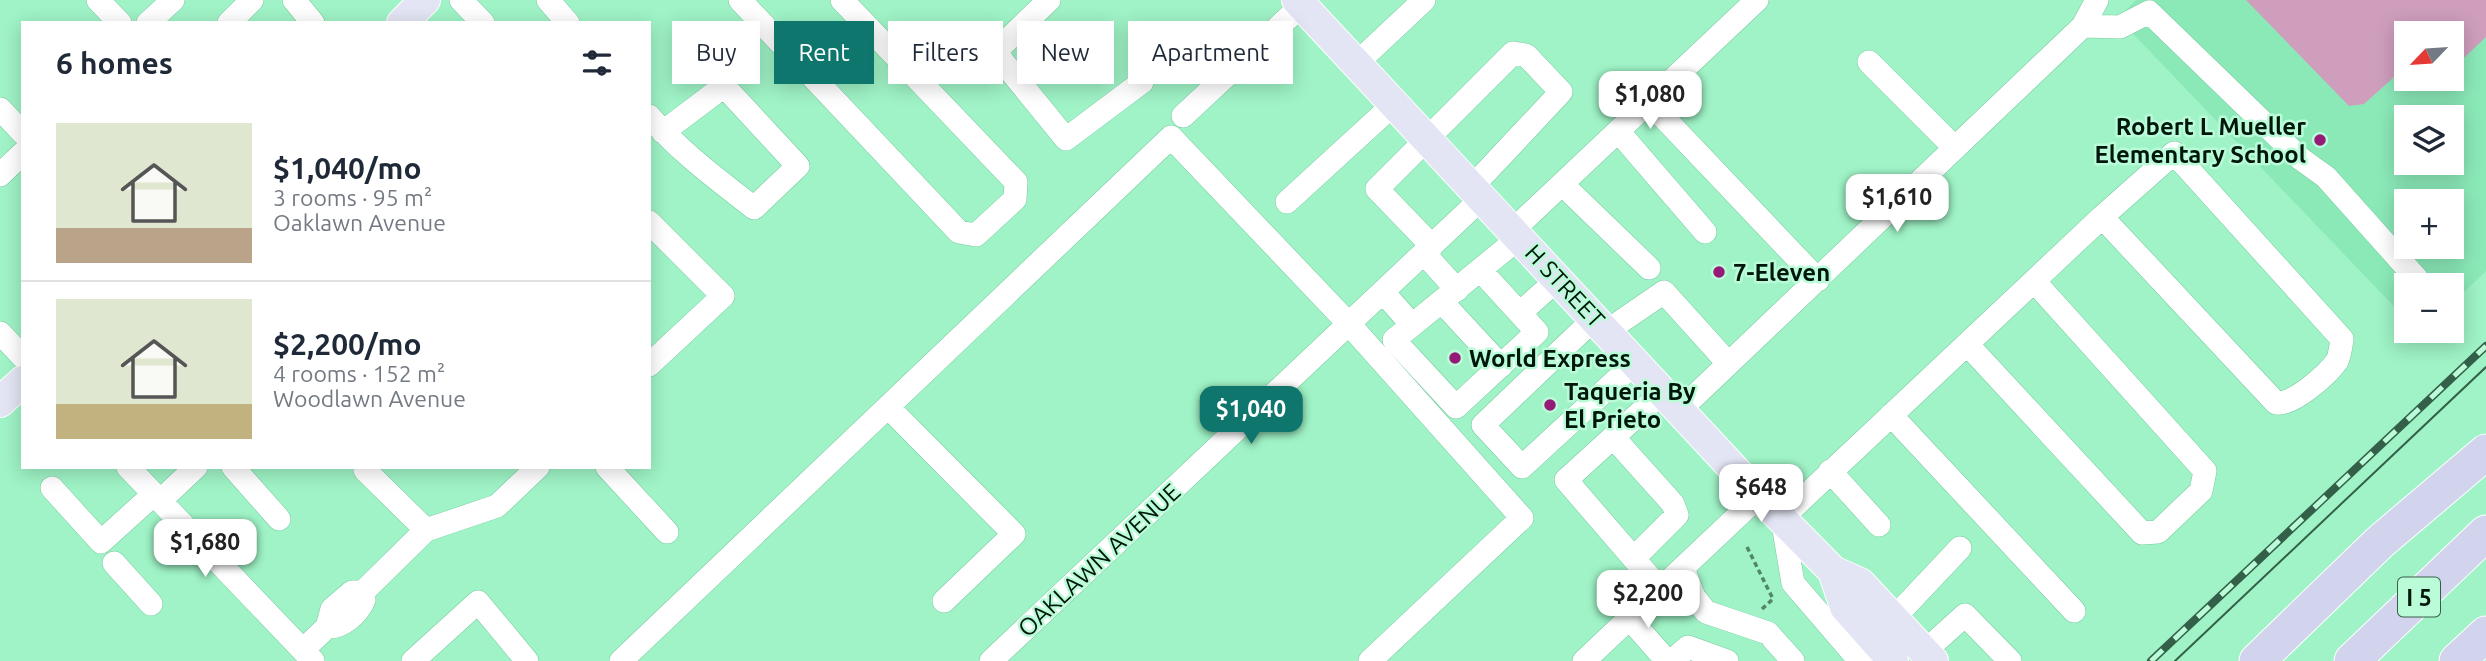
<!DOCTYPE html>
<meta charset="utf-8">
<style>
:root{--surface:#fff;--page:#f2f2f3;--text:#1f2937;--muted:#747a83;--line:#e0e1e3;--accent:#0f766e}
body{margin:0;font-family:Ubuntu,sans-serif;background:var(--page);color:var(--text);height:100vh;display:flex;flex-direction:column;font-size:26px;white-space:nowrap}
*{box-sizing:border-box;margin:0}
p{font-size:23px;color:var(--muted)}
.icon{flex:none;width:38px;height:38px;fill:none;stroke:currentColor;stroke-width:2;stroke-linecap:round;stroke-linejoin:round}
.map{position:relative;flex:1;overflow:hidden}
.details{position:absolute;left:21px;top:21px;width:630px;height:448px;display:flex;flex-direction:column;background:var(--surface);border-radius:0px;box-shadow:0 4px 18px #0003}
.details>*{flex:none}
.hud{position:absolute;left:672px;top:21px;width:665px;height:63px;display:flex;gap:14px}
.needle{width:46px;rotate:245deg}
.controls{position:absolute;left:2394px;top:21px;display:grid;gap:14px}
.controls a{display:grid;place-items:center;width:70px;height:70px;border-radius:0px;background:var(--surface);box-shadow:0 4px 18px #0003;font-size:35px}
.price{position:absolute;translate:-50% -60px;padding:0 16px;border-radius:14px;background:#fff;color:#222;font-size:23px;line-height:46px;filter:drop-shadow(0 2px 4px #0008)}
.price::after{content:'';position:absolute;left:50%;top:42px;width:21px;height:16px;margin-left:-10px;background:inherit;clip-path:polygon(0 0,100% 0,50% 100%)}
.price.current{background:var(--accent);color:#fff}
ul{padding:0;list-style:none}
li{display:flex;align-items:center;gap:21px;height:175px;padding:0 35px}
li+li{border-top:2px solid var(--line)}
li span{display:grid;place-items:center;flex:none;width:196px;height:140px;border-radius:0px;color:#555}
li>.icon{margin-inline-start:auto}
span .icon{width:84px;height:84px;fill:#fffc;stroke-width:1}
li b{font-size:30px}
h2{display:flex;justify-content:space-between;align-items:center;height:84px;padding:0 35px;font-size:30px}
.chip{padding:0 24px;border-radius:0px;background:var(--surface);box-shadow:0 4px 18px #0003;font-size:24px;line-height:63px}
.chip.current{background:var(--accent);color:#fff}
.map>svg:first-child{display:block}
.built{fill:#8be9b8;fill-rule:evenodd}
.green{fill:#cf9ebd}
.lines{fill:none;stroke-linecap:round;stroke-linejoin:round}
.minor-casing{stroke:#78cba0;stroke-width:24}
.major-casing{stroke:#fff;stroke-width:32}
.highway-casing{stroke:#fff;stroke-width:37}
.path{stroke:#50866a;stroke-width:3.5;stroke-dasharray:5 3.5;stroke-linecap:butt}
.minor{stroke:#fff;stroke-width:23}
.major{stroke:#e3e5f4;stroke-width:30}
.highway{stroke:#d1d4ec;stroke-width:35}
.tram{stroke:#345f49;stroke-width:2}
.rail-casing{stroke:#345f49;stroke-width:8}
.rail{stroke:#bafcd8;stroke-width:5;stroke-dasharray:16;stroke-linecap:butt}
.poi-dot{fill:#941b77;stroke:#bafcd8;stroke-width:2.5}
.labels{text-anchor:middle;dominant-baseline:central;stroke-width:5;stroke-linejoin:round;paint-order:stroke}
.shield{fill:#bafcd8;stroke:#385c49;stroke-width:2}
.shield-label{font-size:23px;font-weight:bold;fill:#00170c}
.poi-label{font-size:24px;font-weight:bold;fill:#00170c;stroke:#bafcd8;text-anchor:start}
.street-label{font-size:24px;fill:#00170c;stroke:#bafcd8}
</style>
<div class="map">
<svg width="2486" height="661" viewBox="0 0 2486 661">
<rect width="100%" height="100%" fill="#9ff3c6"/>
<path class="built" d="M2136,0H2486V271L2452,304V285H2406V319L2118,18ZM2406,33H2452V79H2406ZM2406,117H2452V163H2406ZM2406,201H2452V247H2406Z"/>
<path class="green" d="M2246,0H2486V37L2452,69V33H2406V77H2394L2364,104L2349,106Z"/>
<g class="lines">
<defs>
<path id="minor" d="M98,0L120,23
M294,0L313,23
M461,0L483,23
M548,0L568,23
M740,0L959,232L976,235L1015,199L1016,182L842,0
M1049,0L995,52L1066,139L1142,82
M148,23L173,0
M229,23L252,0
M2083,26L2120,27L2149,12L2301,159L2326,177L2417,279
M1869,62L1955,148
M1357,63L1424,0
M1649,102L1818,280
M0,109L23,133
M649,116C680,152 717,179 754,208L798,166L724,86L663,132
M1183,116L1302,5
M1618,131L1705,232
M2174,153L2342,339C2341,346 2340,355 2337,361C2327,375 2292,406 2276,403L2102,217Z
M0,175L23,153
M1562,184L1649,268
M1287,202L1394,104
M649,222L723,296L649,365
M1512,231L1757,0
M1432,246L1377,189L1513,53L1526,55L1561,92L1471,188
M1424,253L1457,290
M1481,271L1537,332L1456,407L1394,340L1519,238
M1383,292L1412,325
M1442,302L1501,366
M1520,313L1558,279
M1595,318L1483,425L1522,467L1636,362
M1607,331L1664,292L1728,363
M0,333L23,357
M1967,344L2142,533L2158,532L2201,491L2205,471L2034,281
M888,407L1014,534L944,601
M1681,409L2083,26L2097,0
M1891,415L2074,611
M1613,437L1673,504L1677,515L1634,558
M128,467L313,661
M233,467L279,519
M607,467L667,532
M365,470L426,530
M1830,471L1879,525
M52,488L101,542L154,494
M160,501L196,467
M114,563L151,604
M1683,568L1694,597L1706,612L1768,633L1793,661
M1660,589L1566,480L1664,391
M1629,618L1667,661
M1893,619L1960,548
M327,627C342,628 358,614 364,600L363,592L426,530L497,506L538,467
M303,650L327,627L332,609L352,592H363
M1924,652L1965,615L2010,661
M413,661L478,602L527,661
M621,661L1171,137L1349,324L1522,518L1370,661
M991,661L1481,199
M1584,661L1759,496
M1672,661L1688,647L1727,661
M1860,661L1793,583L1782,518L2102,217"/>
<path id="major" d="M1297,0L1759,496L1833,571L1860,583L1933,661
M402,23L425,0
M0,402L23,381
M1833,571L1845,607L1893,661"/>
<path id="highway" d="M2257,661L2380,542L2486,452
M2352,661L2486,533
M2457,661L2486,634"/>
</defs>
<use href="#minor" class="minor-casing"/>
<use href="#major" class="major-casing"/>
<use href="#highway" class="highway-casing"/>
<path class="path" d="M1747,547L1773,599L1762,609"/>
<use href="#minor" class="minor"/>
<use href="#major" class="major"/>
<use href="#highway" class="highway"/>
<path class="tram" d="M2175,661L2486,367"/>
<defs>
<path id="rail" d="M2151,661L2486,346"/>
</defs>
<use href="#rail" class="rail-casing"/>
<use href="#rail" class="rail"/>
</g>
<g class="poi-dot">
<circle cx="2320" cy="140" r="7"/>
<circle cx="1719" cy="272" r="7"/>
<circle cx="1455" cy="358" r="7"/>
<circle cx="1550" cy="405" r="7"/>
</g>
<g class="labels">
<rect class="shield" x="2398" y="577.5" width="42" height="39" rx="5"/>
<g class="shield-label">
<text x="2419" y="597">I 5</text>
</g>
<g class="poi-label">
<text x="2306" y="126" text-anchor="end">Robert L Mueller<tspan x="2306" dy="28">Elementary School</tspan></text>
<text x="1733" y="272">7-Eleven</text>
<text x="1469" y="358">World Express</text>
<text x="1564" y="391">Taqueria By<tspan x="1564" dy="28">El Prieto</tspan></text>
</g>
<g class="street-label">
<text transform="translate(1565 286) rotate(47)">H STREET</text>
<text transform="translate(1099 560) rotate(-43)">OAKLAWN AVENUE</text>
</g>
</g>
</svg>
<div class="controls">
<a><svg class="needle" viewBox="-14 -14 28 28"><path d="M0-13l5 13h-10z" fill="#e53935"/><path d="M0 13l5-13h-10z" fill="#747a83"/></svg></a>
<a><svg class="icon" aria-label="layers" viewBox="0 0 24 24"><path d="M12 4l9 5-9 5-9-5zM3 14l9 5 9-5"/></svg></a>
<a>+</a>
<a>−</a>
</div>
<b class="price" style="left:1650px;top:131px">$1,080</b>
<b class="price" style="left:1897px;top:234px">$1,610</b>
<b class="price current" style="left:1251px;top:446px">$1,040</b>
<b class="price" style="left:1761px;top:524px">$648</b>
<b class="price" style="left:205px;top:579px">$1,680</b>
<b class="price" style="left:1648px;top:630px">$2,200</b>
<div class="hud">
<a class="chip">Buy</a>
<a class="chip current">Rent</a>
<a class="chip">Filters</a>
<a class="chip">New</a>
<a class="chip">Apartment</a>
</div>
<section class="details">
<h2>6 homes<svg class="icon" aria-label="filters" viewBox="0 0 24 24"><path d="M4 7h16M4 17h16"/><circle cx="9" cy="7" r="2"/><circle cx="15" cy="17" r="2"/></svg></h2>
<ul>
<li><span style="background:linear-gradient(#dfe7d0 75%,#b9a48a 0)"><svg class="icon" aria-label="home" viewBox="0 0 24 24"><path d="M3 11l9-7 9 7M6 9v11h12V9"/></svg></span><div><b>$1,040/mo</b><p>3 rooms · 95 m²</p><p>Oaklawn Avenue</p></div></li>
<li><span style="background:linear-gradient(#dfe7d0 75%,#c2b280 0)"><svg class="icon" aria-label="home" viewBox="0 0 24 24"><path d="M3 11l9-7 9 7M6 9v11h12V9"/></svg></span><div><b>$2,200/mo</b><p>4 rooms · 152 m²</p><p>Woodlawn Avenue</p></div></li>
</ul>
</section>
</div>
